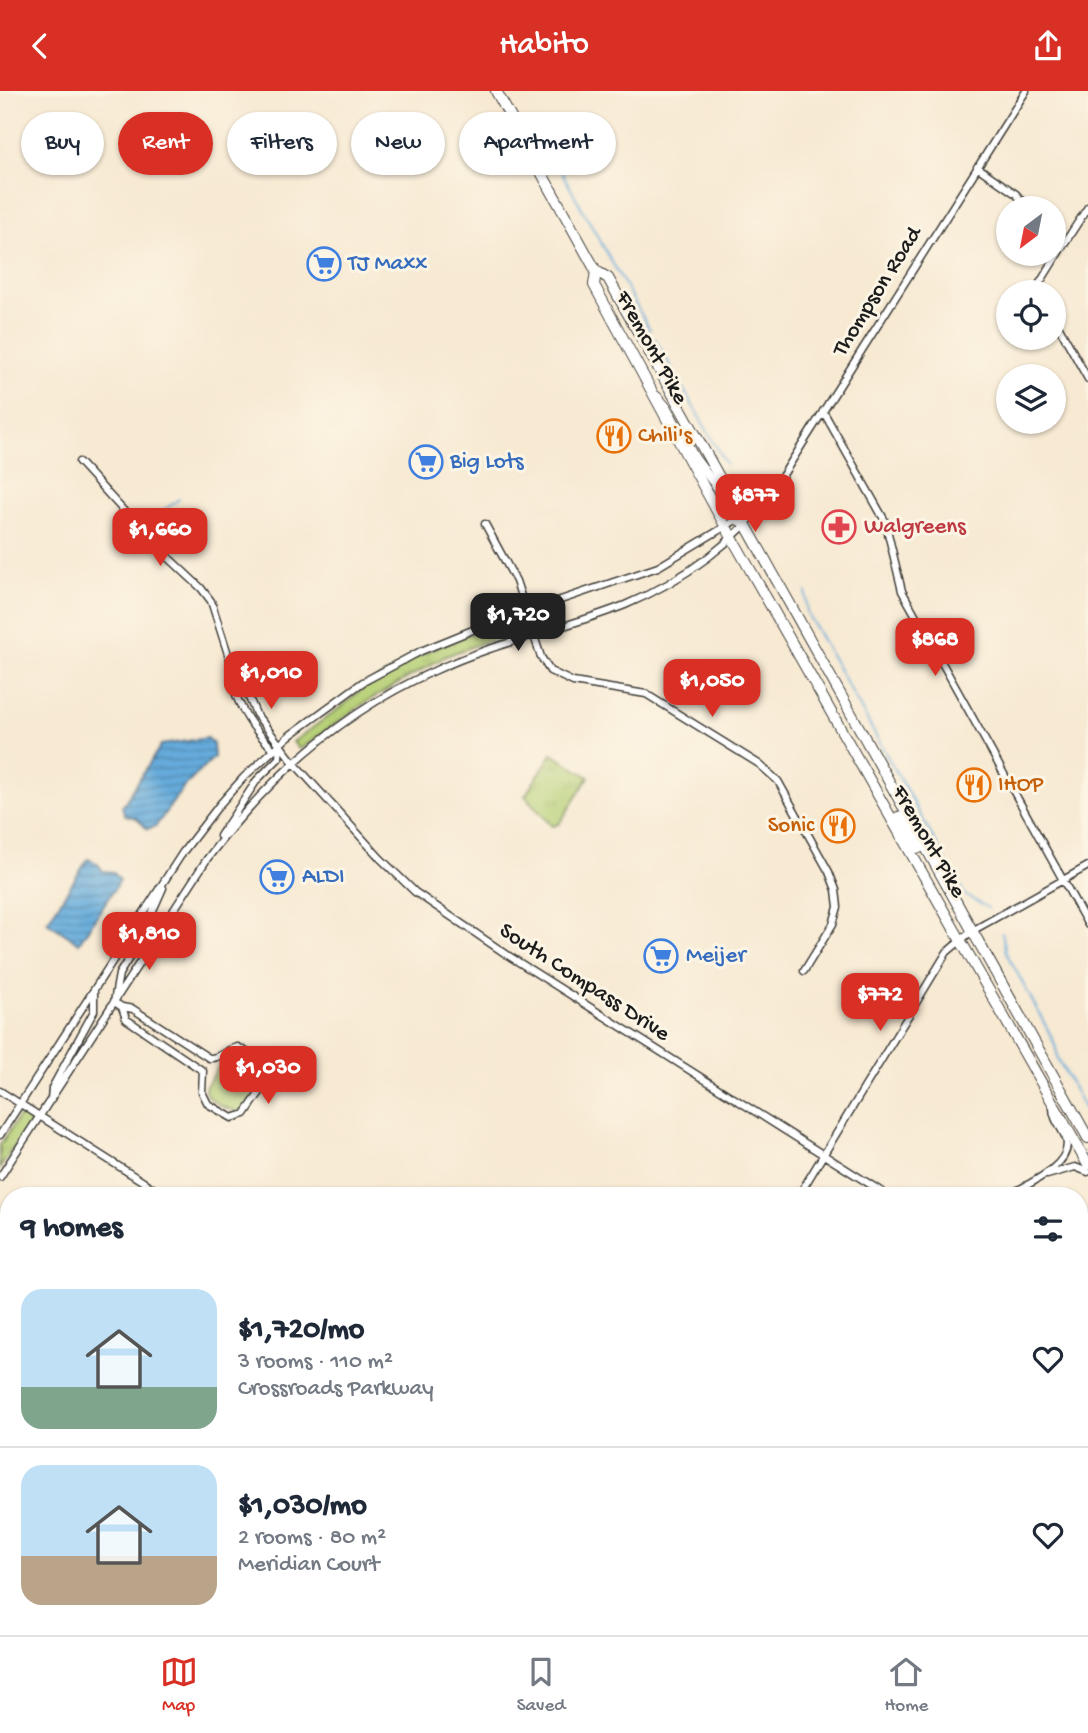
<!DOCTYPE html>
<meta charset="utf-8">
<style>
:root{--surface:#fff;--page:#f6f6f7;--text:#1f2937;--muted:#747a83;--line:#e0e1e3;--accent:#d93025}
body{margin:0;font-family:"Gochi Hand",sans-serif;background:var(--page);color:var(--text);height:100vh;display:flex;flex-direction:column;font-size:26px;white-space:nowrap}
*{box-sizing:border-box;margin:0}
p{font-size:23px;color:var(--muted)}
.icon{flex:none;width:38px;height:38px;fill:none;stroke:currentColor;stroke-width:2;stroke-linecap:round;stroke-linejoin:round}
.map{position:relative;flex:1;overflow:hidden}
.panel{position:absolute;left:0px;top:1096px;width:1088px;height:450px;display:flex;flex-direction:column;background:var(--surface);border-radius:28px 28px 0 0;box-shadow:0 2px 5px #0004}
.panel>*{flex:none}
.guide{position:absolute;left:21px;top:21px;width:700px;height:63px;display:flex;gap:14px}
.needle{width:46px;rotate:212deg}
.fabs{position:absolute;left:996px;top:105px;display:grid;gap:14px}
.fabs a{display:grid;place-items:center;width:70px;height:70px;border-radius:50%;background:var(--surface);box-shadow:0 2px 5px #0004;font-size:35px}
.price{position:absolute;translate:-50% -60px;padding:0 16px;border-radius:14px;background:var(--accent);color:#fff;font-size:23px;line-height:46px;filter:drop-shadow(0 2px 4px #0008)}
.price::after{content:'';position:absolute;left:50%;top:42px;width:21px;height:16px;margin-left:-10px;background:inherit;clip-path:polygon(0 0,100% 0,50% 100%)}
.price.on{background:#222;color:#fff}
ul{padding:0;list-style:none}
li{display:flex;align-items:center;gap:21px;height:175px;padding:0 21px}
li+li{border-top:2px solid var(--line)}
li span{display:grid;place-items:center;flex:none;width:196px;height:140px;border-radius:21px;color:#555}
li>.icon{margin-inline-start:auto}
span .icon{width:84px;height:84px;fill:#fffc;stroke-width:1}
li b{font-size:30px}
h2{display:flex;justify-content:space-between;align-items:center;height:84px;padding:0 21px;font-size:30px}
.tag{padding:0 24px;border-radius:32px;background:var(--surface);box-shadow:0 2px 5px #0004;font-size:24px;line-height:63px}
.tag.on{background:var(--accent);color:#fff}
header{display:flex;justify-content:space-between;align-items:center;height:91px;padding:0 21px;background:var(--accent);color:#fff;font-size:32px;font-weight:600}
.tabs{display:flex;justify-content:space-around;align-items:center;height:98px;border-top:2px solid var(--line);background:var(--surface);font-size:19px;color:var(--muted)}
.tabs a{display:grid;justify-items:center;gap:4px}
.tabs .on{color:var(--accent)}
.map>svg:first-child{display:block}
.grass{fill:url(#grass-tufts);stroke:#687648;stroke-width:2}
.water{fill:url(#water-rules);stroke:#40647c;stroke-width:2}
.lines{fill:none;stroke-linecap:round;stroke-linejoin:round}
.stream{stroke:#65abdb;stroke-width:2}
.minor-casing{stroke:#3d3b37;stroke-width:9}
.major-casing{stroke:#3d3b37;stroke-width:10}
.highway-casing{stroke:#3d3b37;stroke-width:12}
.minor{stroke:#fff;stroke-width:6}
.major{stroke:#fff;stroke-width:8}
.highway{stroke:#fff;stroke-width:10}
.labels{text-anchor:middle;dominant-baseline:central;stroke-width:6;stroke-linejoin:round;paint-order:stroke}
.shop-label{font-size:23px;fill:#366cbe;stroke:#fcf5e5;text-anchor:start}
.street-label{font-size:23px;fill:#1c1c1c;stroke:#fcf5e5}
.food-label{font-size:23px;fill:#c56008;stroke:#fcf5e5;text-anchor:start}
.health-label{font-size:23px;fill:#be3a42;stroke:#fcf5e5;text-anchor:start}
</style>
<header><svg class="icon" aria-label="back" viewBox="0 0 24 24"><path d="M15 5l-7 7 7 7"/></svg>Habito<svg class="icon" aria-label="share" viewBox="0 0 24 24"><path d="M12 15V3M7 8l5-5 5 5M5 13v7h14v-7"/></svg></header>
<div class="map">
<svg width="1088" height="1544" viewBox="0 0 1088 1544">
<defs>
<pattern id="grass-tufts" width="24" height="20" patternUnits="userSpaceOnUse" patternTransform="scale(1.75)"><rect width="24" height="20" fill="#b5cf74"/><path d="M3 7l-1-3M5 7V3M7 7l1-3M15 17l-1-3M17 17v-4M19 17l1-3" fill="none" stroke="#9bb164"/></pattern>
<pattern id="water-rules" width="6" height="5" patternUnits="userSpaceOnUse" patternTransform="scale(1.75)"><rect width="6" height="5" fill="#65abdb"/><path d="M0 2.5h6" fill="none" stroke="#528ab1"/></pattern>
</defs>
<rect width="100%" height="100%" fill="#fcf5e5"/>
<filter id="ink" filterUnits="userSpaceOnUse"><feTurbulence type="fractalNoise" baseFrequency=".0143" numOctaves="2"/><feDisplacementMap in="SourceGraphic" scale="14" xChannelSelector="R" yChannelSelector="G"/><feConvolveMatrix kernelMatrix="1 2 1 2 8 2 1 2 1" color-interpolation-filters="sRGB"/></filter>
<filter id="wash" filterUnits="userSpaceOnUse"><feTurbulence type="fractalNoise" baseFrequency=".00686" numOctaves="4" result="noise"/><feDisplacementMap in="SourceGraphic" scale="28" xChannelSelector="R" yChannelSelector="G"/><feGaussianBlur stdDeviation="1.57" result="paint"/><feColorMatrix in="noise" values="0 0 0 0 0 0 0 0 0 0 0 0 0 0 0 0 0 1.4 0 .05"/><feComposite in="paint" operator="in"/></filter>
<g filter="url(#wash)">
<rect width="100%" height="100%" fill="#f7e9d2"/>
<path class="grass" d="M514,533V540L446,565L363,613L305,655L299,658L293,651C310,638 328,626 345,613C352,607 358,600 366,595C403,571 470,536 514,533Z
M552,663L589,686L559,733L552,735L525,705Z
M234,960C241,960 243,962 249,966C254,969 260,972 262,977C268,989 248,1013 239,1021C225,1018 213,1013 205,1001L206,995L227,963Z
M26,1023L31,1031L0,1077V1054L20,1024Z"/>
<path class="water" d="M207,647L213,653L214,666L183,697L156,735L147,738L137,727L125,724L122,716L161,654Z
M88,768L97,772L103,780L113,781L120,789L79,852L47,831Z"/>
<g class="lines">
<path class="stream" d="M538,39L650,239
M655,248L726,373
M158,424L179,408
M806,501L807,522L965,804L988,817
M1002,842L1006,861L1049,941L1055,954L1058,968L1085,1018
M0,1395L9,1394
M1080,1414L1088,1401
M996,1544L1001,1536"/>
</g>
</g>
<g filter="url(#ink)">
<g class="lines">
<defs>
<path id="minor" d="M977,76L1016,103L1028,117
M1064,153L1088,116
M1039,201L1038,195L1064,153L1054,146
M1054,227L1088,288
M823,320L885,430L902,500L1088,834
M79,371L154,453L201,497L211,510L235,585L241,588L256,623L294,672L380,767L415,801L509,865L887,1104
M485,433L516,490L541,566L550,580L573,591L646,603L759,673L778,690L829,781L836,799L838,816L833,833L804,880
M235,585L232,591C239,619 254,639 274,659
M220,745L257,689L279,667L280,654
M122,916L126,928L203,980L202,1001L208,1013L232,1027L245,1023L267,991L269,984L262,970L238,956C226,958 220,968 209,967L133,918L122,916L114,911L119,883L139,851L163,797
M0,1000L164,1104
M51,1009L52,997L94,920V901
M0,1044L183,761L220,713L244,686L289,645L363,591L421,560L475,538L658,476L741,426L756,421
M1047,1084L1075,1076L1088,1081
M0,1086L207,768C267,688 342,621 434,580C495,551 562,539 625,514C682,490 739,450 774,398L1026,0
M799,1104L947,861L972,840L1088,775
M1009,1104C1026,1094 1074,1074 1066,1048C1062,1037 1053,1029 1053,1017
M1080,1362L1088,1349
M527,1544L531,1536"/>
<path id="major" d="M657,305L666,315L695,367L721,402L737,429L746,434"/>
<path id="highway" d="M496,0L596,180
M596,180L594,194L718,422L1088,1074
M596,180L608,187L1088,1047
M898,726L919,757"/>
</defs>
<use href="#minor" class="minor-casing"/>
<use href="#major" class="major-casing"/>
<use href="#highway" class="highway-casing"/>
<use href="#minor" class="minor"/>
<use href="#major" class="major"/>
<use href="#highway" class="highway"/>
</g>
</g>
<defs>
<symbol id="supermarket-ring" viewBox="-11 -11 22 22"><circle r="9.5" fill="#fcf5e5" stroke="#3f7fe0" stroke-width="1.5"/><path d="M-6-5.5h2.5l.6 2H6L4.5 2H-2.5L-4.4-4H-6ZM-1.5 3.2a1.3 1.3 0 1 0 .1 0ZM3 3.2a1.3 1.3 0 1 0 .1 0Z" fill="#3f7fe0"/></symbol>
<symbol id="restaurant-ring" viewBox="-11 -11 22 22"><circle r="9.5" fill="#fcf5e5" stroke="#e8710a" stroke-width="1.5"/><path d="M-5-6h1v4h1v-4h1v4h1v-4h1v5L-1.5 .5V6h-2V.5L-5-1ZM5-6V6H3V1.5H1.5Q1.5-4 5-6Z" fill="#e8710a"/></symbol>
<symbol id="pharmacy-ring" viewBox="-11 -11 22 22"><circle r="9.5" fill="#fcf5e5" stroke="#e0444e" stroke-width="1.5"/><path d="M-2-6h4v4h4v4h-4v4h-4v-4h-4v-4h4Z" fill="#e0444e"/></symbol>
</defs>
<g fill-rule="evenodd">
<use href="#supermarket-ring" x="305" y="154" width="38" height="38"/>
<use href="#restaurant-ring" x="595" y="326" width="38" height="38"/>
<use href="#supermarket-ring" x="407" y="352" width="38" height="38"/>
<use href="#pharmacy-ring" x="820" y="417" width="38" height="38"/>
<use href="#restaurant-ring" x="955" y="675" width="38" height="38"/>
<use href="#restaurant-ring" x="819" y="716" width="38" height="38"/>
<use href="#supermarket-ring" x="258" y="767" width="38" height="38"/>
<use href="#supermarket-ring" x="642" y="846" width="38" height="38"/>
</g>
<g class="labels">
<g class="shop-label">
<text x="348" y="173">TJ Maxx</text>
<text x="450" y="371">Big Lots</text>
<text x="302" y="786">ALDI</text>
<text x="686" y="865">Meijer</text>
</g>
<g class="street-label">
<text transform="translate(878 201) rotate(-58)">Thompson Road</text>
<text transform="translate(651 257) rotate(61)">Fremont Pike</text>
<text transform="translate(928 751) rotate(60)">Fremont Pike</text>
<text transform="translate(584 892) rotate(33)">South Compass Drive</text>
</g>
<g class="food-label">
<text x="638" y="345">Chili's</text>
<text x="998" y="694">IHOP</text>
<text x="814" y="735" text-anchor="end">Sonic</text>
</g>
<g class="health-label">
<text x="864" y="436">Walgreens</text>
</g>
</g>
</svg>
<div class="fabs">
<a><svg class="needle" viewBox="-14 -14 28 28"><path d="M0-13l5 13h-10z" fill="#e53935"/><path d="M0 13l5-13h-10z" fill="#747a83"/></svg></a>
<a><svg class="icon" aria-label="locate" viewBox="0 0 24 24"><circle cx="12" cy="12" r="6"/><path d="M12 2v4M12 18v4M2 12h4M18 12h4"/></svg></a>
<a><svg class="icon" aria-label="layers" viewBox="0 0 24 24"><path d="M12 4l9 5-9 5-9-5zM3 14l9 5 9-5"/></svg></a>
</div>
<b class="price" style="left:755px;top:443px">$877</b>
<b class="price" style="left:160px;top:477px">$1,660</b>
<b class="price on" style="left:518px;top:562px">$1,720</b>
<b class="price" style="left:935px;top:587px">$868</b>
<b class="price" style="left:271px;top:620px">$1,010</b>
<b class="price" style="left:712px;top:628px">$1,050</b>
<b class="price" style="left:149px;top:881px">$1,810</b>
<b class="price" style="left:880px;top:942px">$772</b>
<b class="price" style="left:268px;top:1015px">$1,030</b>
<div class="guide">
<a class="tag">Buy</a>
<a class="tag on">Rent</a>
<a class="tag">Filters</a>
<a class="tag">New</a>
<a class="tag">Apartment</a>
</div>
<section class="panel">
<h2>9 homes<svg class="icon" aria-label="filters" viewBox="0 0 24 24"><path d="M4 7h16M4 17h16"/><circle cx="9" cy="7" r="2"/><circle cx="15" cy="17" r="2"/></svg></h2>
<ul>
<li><span style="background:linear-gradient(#bfe0f5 70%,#7fa58c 0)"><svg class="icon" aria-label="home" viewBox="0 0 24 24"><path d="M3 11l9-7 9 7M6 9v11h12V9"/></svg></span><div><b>$1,720/mo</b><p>3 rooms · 110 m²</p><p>Crossroads Parkway</p></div><svg class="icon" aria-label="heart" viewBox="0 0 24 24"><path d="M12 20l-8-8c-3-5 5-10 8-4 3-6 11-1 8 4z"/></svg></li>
<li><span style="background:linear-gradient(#bfe0f5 65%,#b9a48a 0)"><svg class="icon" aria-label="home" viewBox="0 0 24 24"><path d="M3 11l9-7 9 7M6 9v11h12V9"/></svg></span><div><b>$1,030/mo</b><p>2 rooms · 80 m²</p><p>Meridian Court</p></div><svg class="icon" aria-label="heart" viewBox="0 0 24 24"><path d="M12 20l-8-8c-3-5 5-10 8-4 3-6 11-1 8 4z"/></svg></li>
</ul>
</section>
</div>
<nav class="tabs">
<a class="on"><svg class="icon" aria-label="map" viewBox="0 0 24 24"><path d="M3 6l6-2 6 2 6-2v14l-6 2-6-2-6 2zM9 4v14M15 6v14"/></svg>Map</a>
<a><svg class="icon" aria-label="saved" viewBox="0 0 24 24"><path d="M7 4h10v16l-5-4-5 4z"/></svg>Saved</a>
<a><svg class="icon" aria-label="home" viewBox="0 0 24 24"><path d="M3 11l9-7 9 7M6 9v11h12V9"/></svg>Home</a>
</nav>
